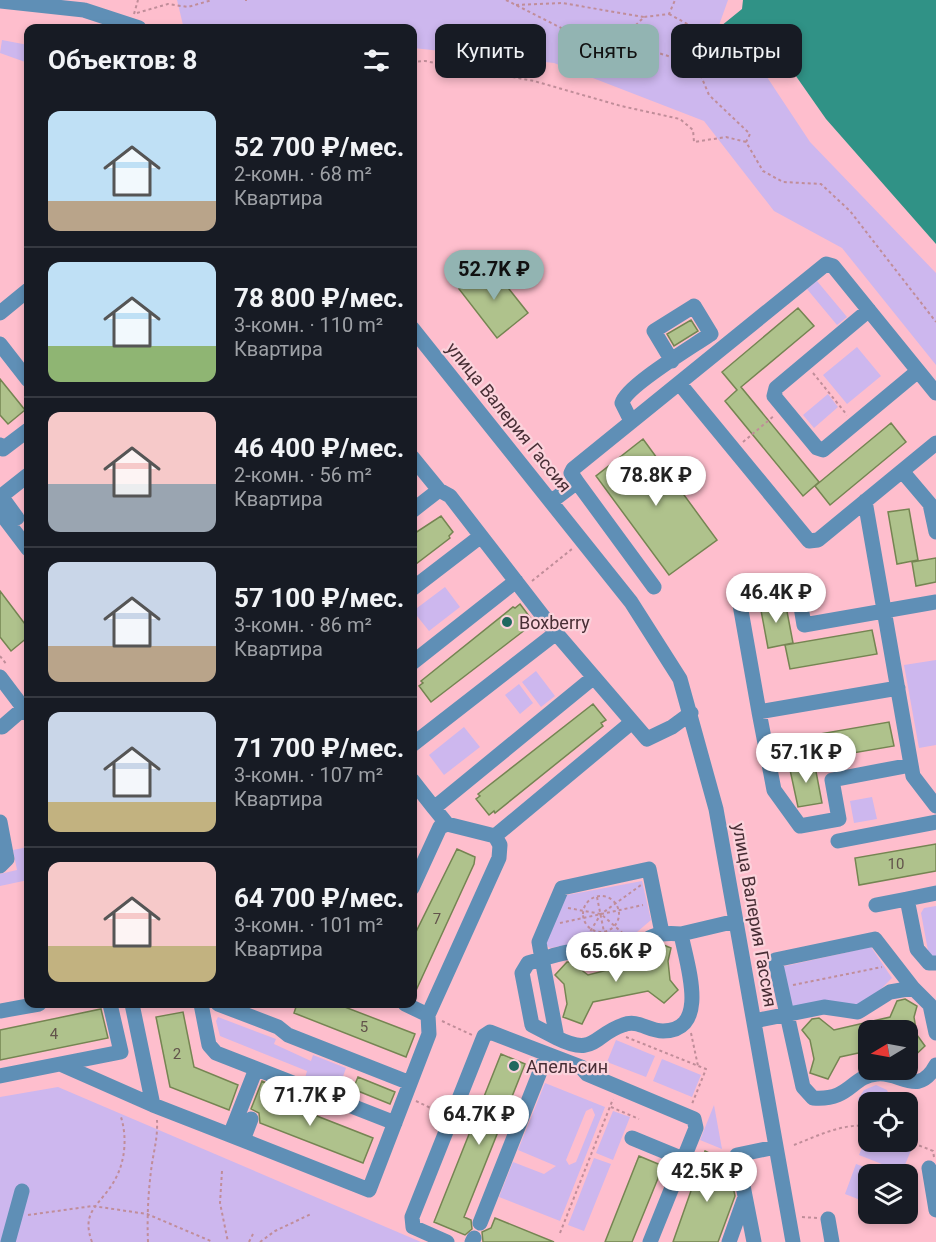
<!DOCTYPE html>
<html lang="ru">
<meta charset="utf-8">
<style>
:root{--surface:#171b24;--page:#20242c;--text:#f1f3f6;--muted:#9ea1a6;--line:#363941;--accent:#92b4b2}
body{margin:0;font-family:Roboto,sans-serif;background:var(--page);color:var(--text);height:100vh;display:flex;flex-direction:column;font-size:22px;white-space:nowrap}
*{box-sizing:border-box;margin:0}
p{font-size:20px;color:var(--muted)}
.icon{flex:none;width:33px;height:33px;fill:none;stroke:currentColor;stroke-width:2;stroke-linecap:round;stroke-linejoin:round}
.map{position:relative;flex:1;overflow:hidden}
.details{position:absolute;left:24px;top:24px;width:393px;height:984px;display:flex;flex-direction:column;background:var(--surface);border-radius:12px;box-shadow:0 3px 9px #0003}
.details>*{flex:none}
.guide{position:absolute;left:435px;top:24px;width:411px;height:54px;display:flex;gap:12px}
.needle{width:39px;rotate:260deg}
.buttons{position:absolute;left:858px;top:1020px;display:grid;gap:12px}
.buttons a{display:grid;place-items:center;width:60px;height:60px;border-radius:12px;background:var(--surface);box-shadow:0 3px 9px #0003;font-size:30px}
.price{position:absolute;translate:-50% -51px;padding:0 14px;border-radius:21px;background:#fff;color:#222;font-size:20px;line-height:39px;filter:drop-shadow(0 2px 3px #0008)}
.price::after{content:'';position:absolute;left:50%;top:36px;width:18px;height:14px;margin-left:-9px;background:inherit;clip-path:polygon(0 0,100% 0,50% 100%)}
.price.selected{background:var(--accent);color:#111}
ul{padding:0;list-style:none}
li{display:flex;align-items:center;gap:18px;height:150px;padding:0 24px}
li+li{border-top:2px solid var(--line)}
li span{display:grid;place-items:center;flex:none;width:168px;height:120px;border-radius:12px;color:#555}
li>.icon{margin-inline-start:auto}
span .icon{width:72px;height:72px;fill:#fffc;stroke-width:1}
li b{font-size:26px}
h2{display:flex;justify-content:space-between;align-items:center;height:72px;padding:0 24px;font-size:26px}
.tag{padding:0 21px;border-radius:12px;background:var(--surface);box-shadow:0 3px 9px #0003;font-size:21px;line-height:54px}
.tag.selected{background:var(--accent);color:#111}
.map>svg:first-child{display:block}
.green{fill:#cdb7ee;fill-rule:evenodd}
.water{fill:#309286}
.building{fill:#afc28c;stroke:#758552;stroke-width:1.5}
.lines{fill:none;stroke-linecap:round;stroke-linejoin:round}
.path{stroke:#c08d99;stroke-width:2;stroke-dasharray:3 3;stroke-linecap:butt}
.minor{stroke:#5f8fb6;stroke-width:15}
.poi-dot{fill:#1f685f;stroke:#fbd3dc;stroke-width:2}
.labels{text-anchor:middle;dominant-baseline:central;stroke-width:4.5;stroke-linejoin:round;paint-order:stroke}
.number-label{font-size:15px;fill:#62534b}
.street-label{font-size:18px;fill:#482e35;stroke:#fbd3dc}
.poi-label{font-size:18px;fill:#482e35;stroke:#fbd3dc;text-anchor:start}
</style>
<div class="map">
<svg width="936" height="1242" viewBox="0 0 936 1242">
<rect width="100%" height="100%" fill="#febecd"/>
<path class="green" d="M177,0H728L717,31L760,41L767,50L759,65L810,142L936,273V365L842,248L774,211L704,121L554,63L413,48L412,28H222L183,25Z
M2,40L28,45V63L0,53Z
M817,281L847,317L837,325L807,289Z
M857,347L881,376L847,404L823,375Z
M828,394L838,407L814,428L803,415Z
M445,587L460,607L429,631L413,611Z
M936,660V745L919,748L904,665Z
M536,671L555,696L541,707L522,682Z
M519,684L533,703L520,714L505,695Z
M464,727L480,747L444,775L429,755Z
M872,797L877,819L854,823L850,801Z
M28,847V880L0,886V874L17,870L13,850Z
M642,881L651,920L616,950L608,952L576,943L550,948L545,944L562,896Z
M936,906V958L929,956L921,913L924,908Z
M871,947L892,978L858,1012L789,1008L781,967Z
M218,1017L276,1039L274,1044L311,1061L313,1055L346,1068L338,1091L305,1078L307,1071L220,1036L216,1021Z
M616,1040L655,1056L646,1077L607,1062Z
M662,1059L701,1075L692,1097L653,1081Z
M545,1083L605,1107L560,1221L499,1197L513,1162L544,1174L556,1166L518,1150ZM592,1108L595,1115L576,1162L569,1165L566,1160L586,1111Z
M876,1085L887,1090L892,1102H868L867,1118L860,1108L858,1099L864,1090Z
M58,1087L421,1242H0V1097Z
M714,1105L722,1149L700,1140Z
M613,1111L630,1117L613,1160L596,1153Z
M868,1132V1142H895L912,1148L902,1172L859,1155Z
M594,1158L611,1164L584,1231L568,1225Z
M856,1164L884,1174H868V1203L845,1194Z"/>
<path class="water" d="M743,0H936V244L826,119L763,29L734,30L721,26L742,9Z"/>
<path class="building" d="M490,265L528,313L497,338L459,289Z
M798,308L814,326L741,387L819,482L803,496L725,401L737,390L722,372Z
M691,320L698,331L674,346L667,334Z
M0,379L25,410L8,424L0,415Z
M891,423L906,442L830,505L815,486Z
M643,439L717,540L669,575L596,476Z
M909,509L918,560L897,564L888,512Z
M441,516L453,532L449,536L450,538L412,567V535Z
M936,558V582L916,586L912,562Z
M0,591L28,628V637L11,651L0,637Z
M785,601L793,643L768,648L760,605Z
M520,604L532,620L528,624L530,626L431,702L419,686L423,683L421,681L513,607L515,608Z
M872,630L877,654L790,669L785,645Z
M593,704L606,720L601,723L603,726L495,813L494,811L489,815L476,799L480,796L478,794Z
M889,722L894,746L806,761L802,737Z
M814,761L822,803L798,807L789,765Z
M936,844V871L859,885L855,858Z
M457,849L475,857L474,864L413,997L412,940Z
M661,944L671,948L668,961L670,980L678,990L664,1003L648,991L593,1002L582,1024L563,1017L567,1004L564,984L555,975L567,962H571L588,975L643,961L648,951Z
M905,999L917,1006L914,1017L917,1035L925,1046L908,1062V1030H868V1051L840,1057L828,1079L810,1073L814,1059L810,1040L802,1030L812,1019L819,1018L834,1030L890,1017L897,1001Z
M297,1004H337L415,1034L406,1057L294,1013Z
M101,1009L108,1038L0,1060V1030Z
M183,1012L194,1067L238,1085L229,1110L170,1087L156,1017Z
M501,1054L525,1064L464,1217L471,1220L472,1229L465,1235L434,1222Z
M358,1077L395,1092L390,1104L353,1089Z
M262,1081L271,1085L266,1096L373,1138L363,1163L260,1123L259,1113L251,1109Z
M705,1151L728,1162L735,1196L718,1242H673Z
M639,1156L663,1166L632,1242H605Z
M495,1218L554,1242H483L482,1232L491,1228Z"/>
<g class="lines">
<path class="path" d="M245,0H247
M506,0L577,36L614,34L635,38L652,51L681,60L698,69L709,95L750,134L746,142L763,171L783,182L821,184L850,211L936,322
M516,5L562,3L644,17
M137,13L168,4L188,7L212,0
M134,14L138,0
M669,14L691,26
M635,37V26L644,17L669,14L675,0
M412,62L425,61L534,81L621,106L680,119L693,130L694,142L726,137L746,142
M813,373L847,415
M743,442L775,415
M532,581L572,549
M0,656L7,665
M583 914a18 18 0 1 1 36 0a18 18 0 1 1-36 0Z
M597,897L607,947
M568,908L601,914L628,938
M560,923L643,905
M584,941L601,914L641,885
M793,985L882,967
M442,1021L472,1035
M691,1033L698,1066
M626,1037L706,1069L692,1104
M416,1101L441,1113
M611,1107L639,1119
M908,1141L933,1151L934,1157
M794,1145C817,1136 843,1123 868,1126
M222,1171L220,1203L228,1242
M28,1215L93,1206L147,1214L213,1242
M802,1217L817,1218
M560,1233L613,1099
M92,1242C82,1215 95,1208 109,1189C125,1168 128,1140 121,1117
M148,1242C147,1219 148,1195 151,1171C153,1153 158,1139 157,1120
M249,1242L253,1234
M260,1242L275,1231L311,1214"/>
<path class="minor" d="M0,1L84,10L139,28
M869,310L776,388L774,396L817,448L823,450L918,371
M0,313L28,290
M412,328L631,602L680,679L716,809L793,1242
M0,344L28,380
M679,383L809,541L818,540L936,443
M631,421L622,403C626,386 692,347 709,335L711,334L694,306L654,331L672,361
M0,445L3,449L28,430
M412,457L439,490L450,496L556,633L647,739L672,727L691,713
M902,471L930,504L936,532
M577,482L654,587
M1,496L17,518
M0,497L28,475
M552,501L577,482L571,473L573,469L826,264L833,266L936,393
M865,501L913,776L936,806
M412,511L439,490
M0,512L28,549
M412,589L481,536
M412,663L516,581
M0,677L28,714
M898,688L759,712L739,599L798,589L804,625L936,602
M759,712L774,790L800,826L839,819L832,780L911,765
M2,727L24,708
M412,745L556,633
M412,780L434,808
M0,822L7,859L0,866
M495,836L632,722
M838,841L936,822
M412,888L440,827L447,824
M907,899L936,893
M876,905L907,899L917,949L929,963H936
M681,934C636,930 646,952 617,958C603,961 592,954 579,952C568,950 553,956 542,959L557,1038C595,1057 593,1035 623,1025C638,1019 648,1031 663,1031C711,1031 686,962 681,934L736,921
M913,988L875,939L775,960L803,1087L813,1098C851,1101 851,1076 877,1074C900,1071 918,1098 936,1065
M132,1004L153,1105L230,1135L256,1069
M201,1004L209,1045L216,1053L395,1123
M218,1004L278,1027L288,1035L410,1083
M405,1004L428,1015L499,858L500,845L495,836L447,824L434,808L594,677
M0,1011L39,1004
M754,1021L824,1007L858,1012L890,992L913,988L930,1005L936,1033
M557,1038L532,1025L522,973L528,963L542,959L539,942L562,888L649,869L662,933
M60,1064L121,1052L110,1004
M0,1076L60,1064L153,1105
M230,1135L369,1190L429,1034L428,1015
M632,1138L683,1159
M243,1140L251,1119
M929,1168L936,1210
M828,1219L832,1242
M480,1223L547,1054
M8,1242L22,1191
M447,1242L413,1227L412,1217L484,1036L490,1032L581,1067L587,1074L694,1119L696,1128L650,1242
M472,1242L474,1238
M729,1242L745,1197
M754,1242L737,1155L776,1147"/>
</g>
<g class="poi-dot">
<circle cx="507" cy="622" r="6"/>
<circle cx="514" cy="1066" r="6"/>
</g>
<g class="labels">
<g class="number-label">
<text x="896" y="864">10</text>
<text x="437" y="919">7</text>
<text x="364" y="1027">5</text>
<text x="54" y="1034">4</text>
<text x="177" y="1054">2</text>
</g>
<g class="street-label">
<text transform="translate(509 417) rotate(51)">улица Валерия Гассия</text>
<text transform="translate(755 915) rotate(80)">улица Валерия Гассия</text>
</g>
<g class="poi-label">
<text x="519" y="622">Boxberry</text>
<text x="526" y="1066">Апельсин</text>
</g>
</g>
</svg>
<div class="buttons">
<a><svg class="needle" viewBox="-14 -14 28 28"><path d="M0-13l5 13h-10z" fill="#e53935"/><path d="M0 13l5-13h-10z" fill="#9ea1a6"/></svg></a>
<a><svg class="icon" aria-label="locate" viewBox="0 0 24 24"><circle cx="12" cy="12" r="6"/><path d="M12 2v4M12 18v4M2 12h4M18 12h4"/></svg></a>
<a><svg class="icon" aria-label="layers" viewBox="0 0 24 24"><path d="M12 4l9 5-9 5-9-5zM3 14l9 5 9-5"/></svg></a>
</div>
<b class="price selected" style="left:494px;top:301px">52.7K ₽</b>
<b class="price" style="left:656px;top:507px">78.8K ₽</b>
<b class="price" style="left:776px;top:624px">46.4K ₽</b>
<b class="price" style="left:806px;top:784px">57.1K ₽</b>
<b class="price" style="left:616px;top:983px">65.6K ₽</b>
<b class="price" style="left:310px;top:1127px">71.7K ₽</b>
<b class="price" style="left:479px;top:1146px">64.7K ₽</b>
<b class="price" style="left:707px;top:1203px">42.5K ₽</b>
<div class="guide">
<a class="tag">Купить</a>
<a class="tag selected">Снять</a>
<a class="tag">Фильтры</a>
</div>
<section class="details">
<h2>Объектов: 8<svg class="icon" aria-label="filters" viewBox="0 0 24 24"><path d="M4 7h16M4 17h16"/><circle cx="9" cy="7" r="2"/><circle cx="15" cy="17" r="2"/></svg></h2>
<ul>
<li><span style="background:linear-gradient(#bfe0f5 75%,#b9a48a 0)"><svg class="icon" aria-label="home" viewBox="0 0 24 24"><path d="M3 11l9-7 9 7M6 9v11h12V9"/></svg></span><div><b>52 700 ₽/мес.</b><p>2-комн. · 68 m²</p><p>Квартира</p></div></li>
<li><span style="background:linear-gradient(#bfe0f5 70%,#8fb573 0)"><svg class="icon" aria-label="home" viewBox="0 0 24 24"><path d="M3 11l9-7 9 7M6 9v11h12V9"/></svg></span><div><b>78 800 ₽/мес.</b><p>3-комн. · 110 m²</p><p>Квартира</p></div></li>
<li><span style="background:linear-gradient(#f6c9c9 60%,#9aa5b1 0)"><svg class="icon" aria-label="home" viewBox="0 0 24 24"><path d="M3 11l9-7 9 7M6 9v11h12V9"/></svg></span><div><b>46 400 ₽/мес.</b><p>2-комн. · 56 m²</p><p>Квартира</p></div></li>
<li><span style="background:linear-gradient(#c9d6e8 70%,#b9a48a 0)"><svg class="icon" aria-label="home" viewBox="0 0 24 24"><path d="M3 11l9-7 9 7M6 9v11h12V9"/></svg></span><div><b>57 100 ₽/мес.</b><p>3-комн. · 86 m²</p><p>Квартира</p></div></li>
<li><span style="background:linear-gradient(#c9d6e8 75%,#c2b280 0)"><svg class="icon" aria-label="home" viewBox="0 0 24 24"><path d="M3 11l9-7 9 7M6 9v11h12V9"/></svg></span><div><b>71 700 ₽/мес.</b><p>3-комн. · 107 m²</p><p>Квартира</p></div></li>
<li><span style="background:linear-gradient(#f6c9c9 70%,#c2b280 0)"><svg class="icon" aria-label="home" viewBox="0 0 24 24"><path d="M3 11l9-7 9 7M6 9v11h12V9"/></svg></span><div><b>64 700 ₽/мес.</b><p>3-комн. · 101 m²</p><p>Квартира</p></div></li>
</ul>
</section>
</div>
